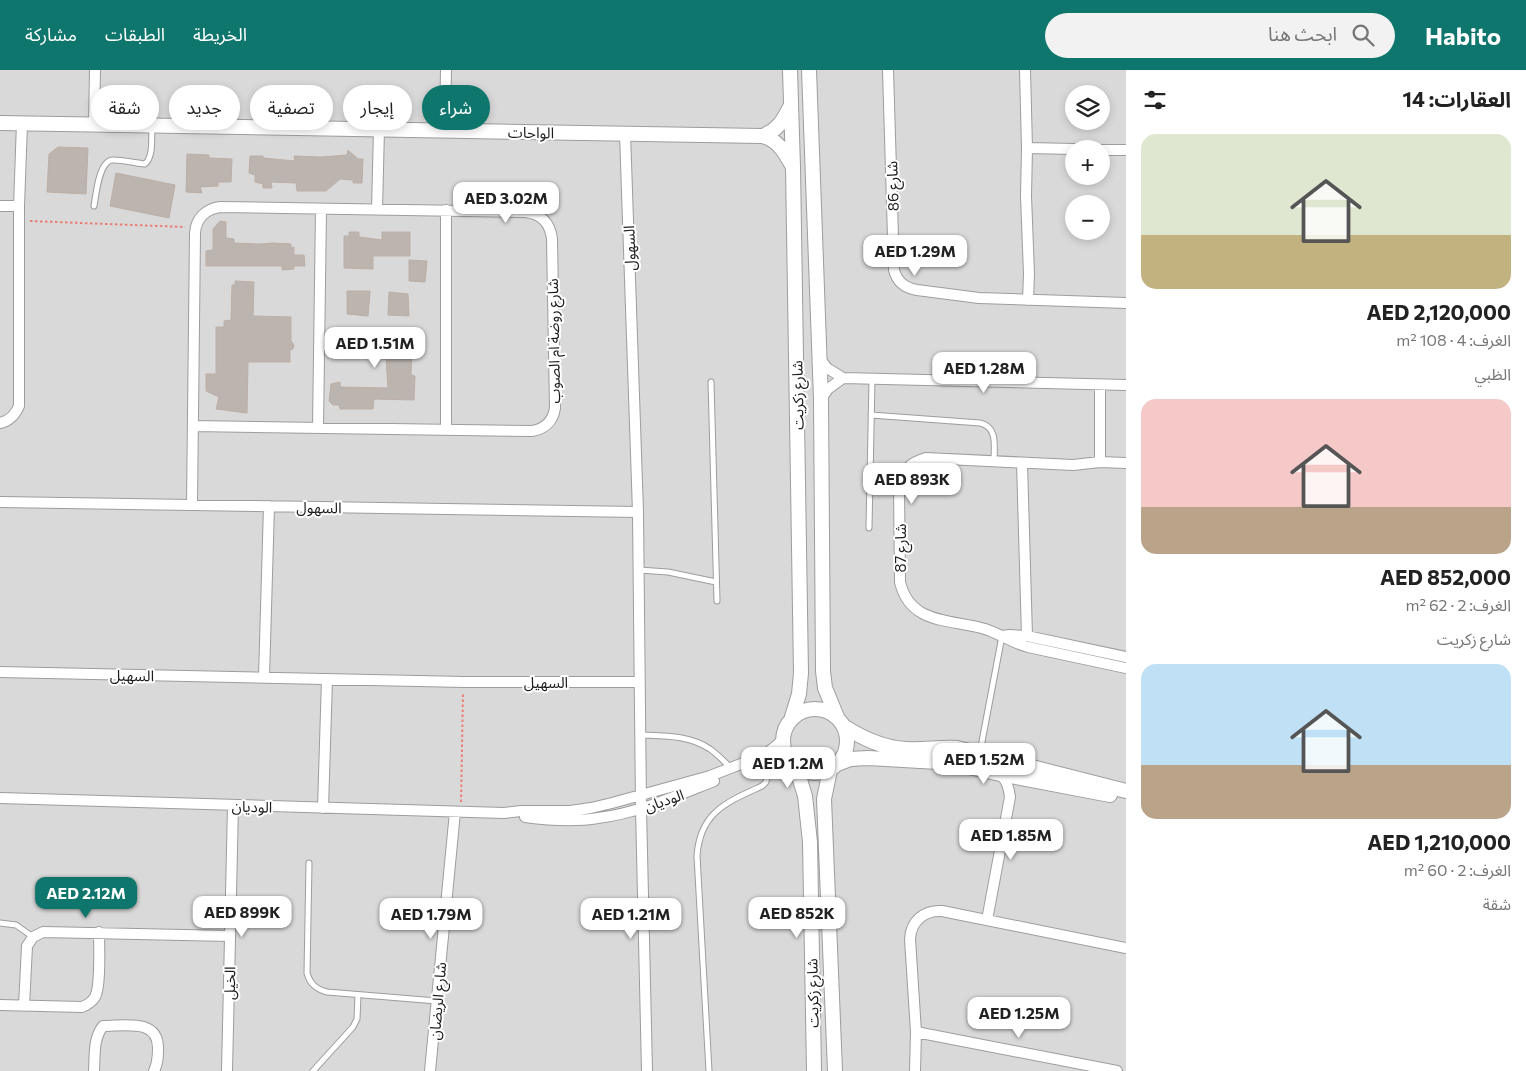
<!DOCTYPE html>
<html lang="ar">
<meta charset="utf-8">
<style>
:root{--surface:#fff;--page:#f2f2f2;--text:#222;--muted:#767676;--accent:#0f766e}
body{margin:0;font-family:Commissioner,"Noto Sans Arabic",sans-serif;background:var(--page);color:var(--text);direction:rtl;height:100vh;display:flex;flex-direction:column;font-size:19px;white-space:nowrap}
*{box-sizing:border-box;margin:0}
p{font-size:16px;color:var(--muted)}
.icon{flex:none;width:28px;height:28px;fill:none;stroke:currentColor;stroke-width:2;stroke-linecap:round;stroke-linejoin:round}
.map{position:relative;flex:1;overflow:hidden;direction:ltr}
.sheet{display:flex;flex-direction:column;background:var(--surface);width:400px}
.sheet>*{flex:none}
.top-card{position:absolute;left:15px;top:15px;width:475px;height:45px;direction:rtl;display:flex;gap:10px}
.buttons{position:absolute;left:1065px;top:15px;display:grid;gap:10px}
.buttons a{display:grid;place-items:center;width:45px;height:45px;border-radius:50%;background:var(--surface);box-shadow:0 2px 8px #0003;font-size:25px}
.price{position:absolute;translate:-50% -42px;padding:0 11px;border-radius:10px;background:#fff;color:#222;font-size:16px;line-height:32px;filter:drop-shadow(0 1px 2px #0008)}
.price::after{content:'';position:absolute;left:50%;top:30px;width:15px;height:11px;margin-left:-8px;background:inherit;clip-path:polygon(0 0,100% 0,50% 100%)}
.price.selected{background:var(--accent);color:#fff}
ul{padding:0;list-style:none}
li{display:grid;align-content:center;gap:10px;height:265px;padding:0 15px}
li span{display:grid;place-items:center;height:155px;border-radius:15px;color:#555}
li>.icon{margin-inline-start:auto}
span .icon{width:90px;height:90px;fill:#fffc;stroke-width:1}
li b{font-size:21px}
h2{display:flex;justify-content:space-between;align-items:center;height:60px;padding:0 15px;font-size:21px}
.tag{padding:0 18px;border-radius:22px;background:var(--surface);box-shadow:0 2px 8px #0003;font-size:18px;line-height:45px}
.tag.selected{background:var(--accent);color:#fff}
header{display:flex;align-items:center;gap:30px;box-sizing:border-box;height:70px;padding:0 25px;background:var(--accent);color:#fff}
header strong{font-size:24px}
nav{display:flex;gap:28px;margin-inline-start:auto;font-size:18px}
.search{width:350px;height:45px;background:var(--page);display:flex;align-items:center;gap:12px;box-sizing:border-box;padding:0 18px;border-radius:28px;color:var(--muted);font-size:19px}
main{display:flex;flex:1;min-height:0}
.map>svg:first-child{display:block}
.residential{fill:#dad9d9;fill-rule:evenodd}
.building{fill:#bcb4af;stroke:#bcafa6}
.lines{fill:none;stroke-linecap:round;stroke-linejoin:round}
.service-casing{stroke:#9d9d9d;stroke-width:7}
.minor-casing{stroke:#9d9d9d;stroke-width:12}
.tertiary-casing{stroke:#9d9d9d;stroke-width:16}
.path{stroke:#ea7e75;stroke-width:2;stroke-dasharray:2.5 2.5;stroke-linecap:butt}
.service{stroke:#fff;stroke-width:5}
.minor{stroke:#fff;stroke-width:10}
.tertiary{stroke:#fff;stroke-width:14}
.labels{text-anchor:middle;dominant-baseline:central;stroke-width:4;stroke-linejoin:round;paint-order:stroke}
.street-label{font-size:15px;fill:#1c1c1c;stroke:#fff}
</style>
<header>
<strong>Habito</strong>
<div class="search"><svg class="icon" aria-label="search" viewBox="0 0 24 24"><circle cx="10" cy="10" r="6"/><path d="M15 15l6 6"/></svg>ابحث هنا</div>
<nav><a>الخريطة</a><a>الطبقات</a><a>مشاركة</a></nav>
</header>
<main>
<section class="sheet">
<h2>العقارات: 14<svg class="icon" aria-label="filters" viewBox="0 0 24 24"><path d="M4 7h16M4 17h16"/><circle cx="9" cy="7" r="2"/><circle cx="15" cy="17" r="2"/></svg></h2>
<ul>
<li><span style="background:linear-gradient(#dfe7d0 65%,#c2b280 0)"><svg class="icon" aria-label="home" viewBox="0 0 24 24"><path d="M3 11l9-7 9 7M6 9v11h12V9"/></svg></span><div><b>AED 2,120,000</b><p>الغرف: 4 · 108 m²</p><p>الظبي</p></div></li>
<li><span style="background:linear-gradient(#f6c9c9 70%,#b9a48a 0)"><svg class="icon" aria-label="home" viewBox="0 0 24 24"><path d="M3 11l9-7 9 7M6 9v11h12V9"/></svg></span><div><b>AED 852,000</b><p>الغرف: 2 · 62 m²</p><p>شارع زكريت</p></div></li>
<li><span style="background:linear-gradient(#bfe0f5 65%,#b9a48a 0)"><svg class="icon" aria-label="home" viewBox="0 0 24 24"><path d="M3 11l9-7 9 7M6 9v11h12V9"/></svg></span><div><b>AED 1,210,000</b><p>الغرف: 2 · 60 m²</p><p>شقة</p></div></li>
</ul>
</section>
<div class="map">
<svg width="1126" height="1001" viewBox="0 0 1126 1001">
<rect width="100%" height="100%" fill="#ece8e2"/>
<path class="residential" d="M0,0H1126V1001H0ZM1074,24H1101V51H1074ZM1074,79H1101V106H1074ZM1074,134H1101V161H1074Z"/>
<path class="building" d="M58,77L88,78L86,124L47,122L49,84Z
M348,80L358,89H363L362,113H353V110L340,109L326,121H297L296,113L271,112L272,118H263V114L255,112V105L249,103L250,86H263V88L295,91L294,86L322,87L347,85Z
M187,84L209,85V88L232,89L231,112H218V116L200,117L202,123L186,122Z
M116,103L175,115L169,148L110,136Z
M220,151L226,152V168L234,169V173L259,174L274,173L291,174V178L294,177V185H304L305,196H294V199L282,200V196H206V181L213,180V159Z
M349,162H359V167L382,170V162H410V186H373V199L344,198V166H349Z
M409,190L427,191L425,212L409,211Z
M235,211L254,212L253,246L291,247V271L294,275L293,279L290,280V292H248L247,343L216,339L219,327L206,321V304H216V257H224V251L231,250L232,215H235Z
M347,221H370L368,246L347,244Z
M389,222L408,224L409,246L388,245Z
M338,260L374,261V266L412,271L411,305L415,306L414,330L374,329L373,339H340L339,335H333L329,331L331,314L340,312V317L388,318L386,289L338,288Z"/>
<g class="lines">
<defs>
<path id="service" d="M94,136C96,125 99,90 113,90C123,90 135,93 145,94C154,86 151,67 152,56
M711,312L717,531
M871,345L980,353C998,357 994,376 994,391
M869,458L872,309
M639,500L668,502L716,512
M641,665C664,666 689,665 710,679C717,684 724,691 730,697
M980,682L1002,566
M309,793L307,903C310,914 316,919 327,922L437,931
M0,853L16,855L33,867
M313,1001L353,957L357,949L358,925
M709,1001L697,786C700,742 727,732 762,716L766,712L767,707L759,694"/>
<path id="minor" d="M888,0L894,200C897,212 905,218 917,220L979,228L1126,233
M1025,0L1027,78L1026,126L1029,204L1028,230
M94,54L95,0
M445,60L446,0
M625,63L638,442L641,738L647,1001
M1027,78L1074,79
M1101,80H1126
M0,136H19
M377,139L379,59
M446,140V360
M820,289L827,298L843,308L1126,315
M1100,315V392L1073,395L926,388C911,392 901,401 899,416L900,512C910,555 951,549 985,559C1000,564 1013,573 1028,577L1126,598
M821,329L828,319L843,308
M0,353C10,351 15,345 19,336V136L22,53
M318,358L321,139
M1100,392L1126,393
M1022,393L1027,566
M0,432L638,442
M192,435L195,163C196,148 206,139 220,137L525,142C542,144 550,153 552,169L555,338C553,351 545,359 532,361L193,356
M1002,566L1009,565L1027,566L1126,587
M0,602L464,612H639
M264,607L269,436
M758,694C767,690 779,686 789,690
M0,728L504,743L521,741H570L591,738L612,733L710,706L764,685L776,676L783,669
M323,738L327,609
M525,747C548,750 574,752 598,748C638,743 676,726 714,711
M987,850L1010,727C1009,718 1007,710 1000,704
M0,935L82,937C87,935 92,932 95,927C101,916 99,876 99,862
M24,936L27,876L33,867L43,862L230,866
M916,962L1117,1001
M94,1001C95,985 93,969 103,956C124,956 158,948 158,978C158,986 158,993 154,1001
M227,1001L233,735
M430,1001L455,742
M915,1001L916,962L910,869C911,851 924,840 942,841L1126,878"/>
<path id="tertiary" d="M790,0L793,97L801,603L799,624L791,650
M809,0L821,329L823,601L825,618L837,647
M0,53L762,66C779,70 785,83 793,97
M762,66C777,61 783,51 790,37
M783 671a32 32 0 1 1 64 0a32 32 0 1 1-64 0Z
M845,657C864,669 883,678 906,679C923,680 940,677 957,678L1126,721
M840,693L850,689L868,688L938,692L960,695L1000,704L1110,725
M796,697L805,726L810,772L814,1001
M830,700L824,729L835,1001"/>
</defs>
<use href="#service" class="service-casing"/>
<use href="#minor" class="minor-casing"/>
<use href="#tertiary" class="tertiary-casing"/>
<path class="path" d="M30,151L185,157
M461,732L463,622"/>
<use href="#service" class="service"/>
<use href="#minor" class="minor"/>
<use href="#tertiary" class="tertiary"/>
</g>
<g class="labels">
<g class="street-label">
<text transform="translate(531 62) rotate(1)">الواحات</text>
<text transform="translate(892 116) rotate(-92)">شارع 86</text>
<text transform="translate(629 178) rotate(-92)">السهول</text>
<text transform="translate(553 271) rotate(-91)">شارع روضة ام الصوب</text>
<text transform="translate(797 325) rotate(-91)">شارع زكريت</text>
<text transform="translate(319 437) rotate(1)">السهول</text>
<text transform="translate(900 478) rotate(-90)">شارع 87</text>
<text transform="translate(132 605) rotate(1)">السهيل</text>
<text x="546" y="612">السهيل</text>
<text transform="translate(664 730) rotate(-19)">الوديان</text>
<text transform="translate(252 736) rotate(2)">الوديان</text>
<text transform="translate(229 913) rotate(-89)">الخيل</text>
<text transform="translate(812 923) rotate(-91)">شارع زكريت</text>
<text transform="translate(437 931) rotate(-85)">شارع الريضان</text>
</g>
</g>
</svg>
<div class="buttons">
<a><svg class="icon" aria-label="layers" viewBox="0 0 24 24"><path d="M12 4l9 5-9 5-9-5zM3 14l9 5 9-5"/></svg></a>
<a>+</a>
<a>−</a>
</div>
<b class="price" style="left:506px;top:154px">AED 3.02M</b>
<b class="price" style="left:915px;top:207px">AED 1.29M</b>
<b class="price" style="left:375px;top:299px">AED 1.51M</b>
<b class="price" style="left:984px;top:324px">AED 1.28M</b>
<b class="price" style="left:912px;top:435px">AED 893K</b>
<b class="price" style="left:984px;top:715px">AED 1.52M</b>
<b class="price" style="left:788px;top:719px">AED 1.2M</b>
<b class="price" style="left:1011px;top:791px">AED 1.85M</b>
<b class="price selected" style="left:86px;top:849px">AED 2.12M</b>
<b class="price" style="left:242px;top:868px">AED 899K</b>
<b class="price" style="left:797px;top:869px">AED 852K</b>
<b class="price" style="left:431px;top:870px">AED 1.79M</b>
<b class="price" style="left:631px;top:870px">AED 1.21M</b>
<b class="price" style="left:1019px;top:969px">AED 1.25M</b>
<div class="top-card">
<a class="tag selected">شراء</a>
<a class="tag">إيجار</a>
<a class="tag">تصفية</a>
<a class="tag">جديد</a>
<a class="tag">شقة</a>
</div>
</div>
</main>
